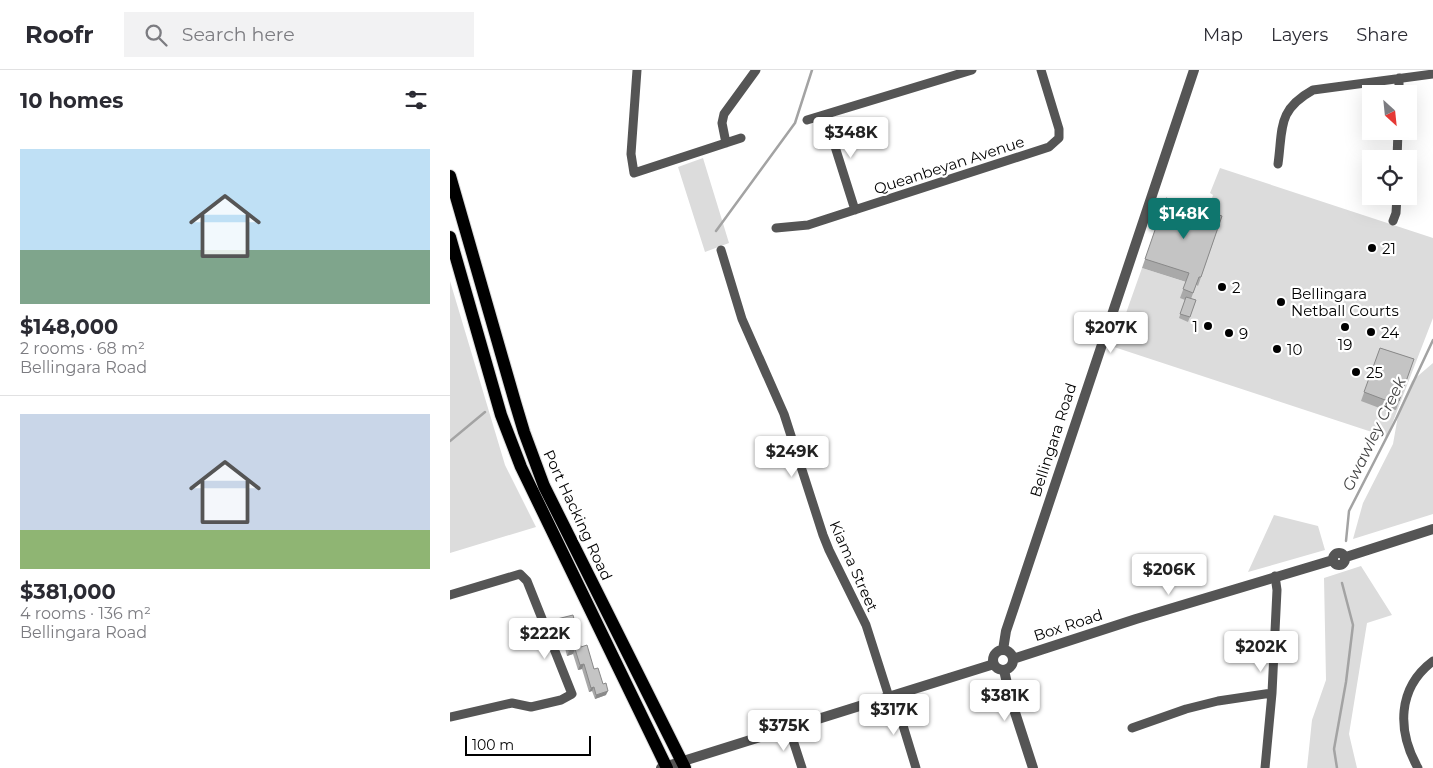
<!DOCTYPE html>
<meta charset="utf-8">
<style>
:root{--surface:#fff;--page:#f2f2f3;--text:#2b2b33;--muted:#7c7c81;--line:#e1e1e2;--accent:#0f766e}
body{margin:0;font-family:Montserrat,sans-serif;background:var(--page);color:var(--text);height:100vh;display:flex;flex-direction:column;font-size:19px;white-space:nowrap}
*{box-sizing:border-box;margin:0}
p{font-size:16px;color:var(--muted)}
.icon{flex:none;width:28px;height:28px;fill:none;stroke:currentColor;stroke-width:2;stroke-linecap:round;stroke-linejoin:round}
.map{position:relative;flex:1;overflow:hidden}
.drawer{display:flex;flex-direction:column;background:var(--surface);width:450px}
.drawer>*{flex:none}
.needle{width:32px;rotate:153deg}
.tools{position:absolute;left:912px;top:15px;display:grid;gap:10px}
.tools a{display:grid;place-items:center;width:55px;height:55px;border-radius:0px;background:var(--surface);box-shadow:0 5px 20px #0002;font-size:25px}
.scale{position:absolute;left:15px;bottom:12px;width:126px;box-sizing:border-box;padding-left:5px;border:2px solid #000;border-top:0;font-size:14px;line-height:18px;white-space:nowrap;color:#000;-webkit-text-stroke:4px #fff;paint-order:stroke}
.price{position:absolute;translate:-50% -42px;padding:0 11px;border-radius:5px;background:#fff;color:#222;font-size:16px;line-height:32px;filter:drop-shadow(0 1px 2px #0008)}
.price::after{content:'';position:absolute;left:50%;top:30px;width:15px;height:11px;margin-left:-8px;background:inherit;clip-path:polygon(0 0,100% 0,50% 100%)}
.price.active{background:var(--accent);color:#fff}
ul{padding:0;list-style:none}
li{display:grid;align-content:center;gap:10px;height:265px;padding:0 20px}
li+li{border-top:1px solid var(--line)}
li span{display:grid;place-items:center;height:155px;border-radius:0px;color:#555}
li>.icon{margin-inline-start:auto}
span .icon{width:90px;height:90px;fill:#fffc;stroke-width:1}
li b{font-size:21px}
h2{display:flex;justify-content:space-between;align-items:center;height:60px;padding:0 20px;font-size:21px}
header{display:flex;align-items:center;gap:30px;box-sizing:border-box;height:70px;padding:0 25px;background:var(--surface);border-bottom:1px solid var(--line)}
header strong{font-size:24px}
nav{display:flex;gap:28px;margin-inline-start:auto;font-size:18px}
.search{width:350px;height:45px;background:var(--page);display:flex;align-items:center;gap:12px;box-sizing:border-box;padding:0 18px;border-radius:0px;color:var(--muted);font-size:19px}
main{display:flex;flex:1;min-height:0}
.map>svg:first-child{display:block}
.green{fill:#dcdcdc}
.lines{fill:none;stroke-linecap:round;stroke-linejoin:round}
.stream{stroke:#a3a3a3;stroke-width:2.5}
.primary-casing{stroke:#dbdbdb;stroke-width:14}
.minor{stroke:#555;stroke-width:9}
.tertiary{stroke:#555;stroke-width:10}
.primary{stroke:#000;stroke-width:12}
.wall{fill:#a9a9a9}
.shaded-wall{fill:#898989}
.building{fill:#c4c4c4;stroke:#898989}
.poi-dot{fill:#000;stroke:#fff;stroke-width:2}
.labels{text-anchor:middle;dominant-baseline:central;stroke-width:4.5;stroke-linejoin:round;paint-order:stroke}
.street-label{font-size:15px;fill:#000;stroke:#fff}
.poi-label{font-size:15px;fill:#000;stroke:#fff;text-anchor:start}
.water-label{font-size:16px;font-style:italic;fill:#444;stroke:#fff}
</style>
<header>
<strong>Roofr</strong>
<div class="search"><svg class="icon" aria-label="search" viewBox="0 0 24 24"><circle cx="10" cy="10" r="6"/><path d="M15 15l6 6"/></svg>Search here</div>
<nav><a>Map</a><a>Layers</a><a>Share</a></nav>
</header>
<main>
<section class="drawer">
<h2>10 homes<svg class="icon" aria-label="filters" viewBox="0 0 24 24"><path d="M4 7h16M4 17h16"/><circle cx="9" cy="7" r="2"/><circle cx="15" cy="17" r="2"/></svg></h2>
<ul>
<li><span style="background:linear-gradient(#bfe0f5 65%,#7fa58c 0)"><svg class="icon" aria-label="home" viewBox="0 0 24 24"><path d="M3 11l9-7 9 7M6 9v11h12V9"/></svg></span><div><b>$148,000</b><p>2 rooms · 68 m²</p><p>Bellingara Road</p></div></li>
<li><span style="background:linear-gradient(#c9d6e8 75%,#8fb573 0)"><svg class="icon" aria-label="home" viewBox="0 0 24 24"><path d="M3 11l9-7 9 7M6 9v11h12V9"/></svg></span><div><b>$381,000</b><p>4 rooms · 136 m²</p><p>Bellingara Road</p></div></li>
</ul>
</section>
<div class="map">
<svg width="983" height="698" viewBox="0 0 983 698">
<rect width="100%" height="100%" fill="#fff"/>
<path class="green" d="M253,88L279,173L255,182L228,97Z
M770,98L983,168V248L937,367L664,277L692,198L748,216L755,150L763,125L760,123Z
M0,211L55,395L86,457L0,483Z
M983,293V444L903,469L913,433L943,374L949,340L962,311Z
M824,445L868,456L875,480L798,502Z
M911,496L942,545L917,553L899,664L907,698H857L862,650L876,610L874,508Z"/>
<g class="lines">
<path class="stream" d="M266,161L345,53L362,0
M0,371L35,342
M896,471L899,441L946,349L983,270
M887,698L884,679L896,612L903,555L892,513"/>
<defs>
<path id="primary" d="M0,106L65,332L74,362L94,416L235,698
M0,167L51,345L71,397L217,698"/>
</defs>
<use href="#primary" class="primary-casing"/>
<path class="minor" d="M187,0L181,84L184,103L291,68
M949,24V8
M375,45L405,140
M357,50L522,0
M276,73L272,53L274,44L306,0
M947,89L948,61
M828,94C833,58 827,40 863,20L983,4
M943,151L946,143L947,126
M326,158L358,155L599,77L609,68V59L591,0
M271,180L292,249L334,344L373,465L379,480L416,555L439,627
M0,525L70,504L77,511L122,624L111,630L81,637L62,633L0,647
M444,626L466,698
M339,658L352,698
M682,658L736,639L768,631L822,623
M815,698L822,623L827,520L825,506
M968,698C947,661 947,618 983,591"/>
<path class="tertiary" d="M883 489a6 6 0 1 1 12 0a6 6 0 1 1-12 0Z
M896,487L983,459
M553,580L556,561L744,0
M543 590a10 10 0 1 1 20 0a10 10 0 1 1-20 0Z
M563,589L686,549L883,490
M554,600L560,627L583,698
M211,698L544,594"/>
<use href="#primary" class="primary"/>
</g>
<path class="wall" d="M716,128L772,146L748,216L746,215L741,229L746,230L738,252L729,248L735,230L730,228L736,212L692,198Z
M930,278L964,289L946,340L941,339L940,342L911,331Z
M107,549L131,577L144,599L156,625L145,629L142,621L139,622L132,599L128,600L123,584L117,586L113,570L110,571L105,554Z"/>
<path class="shaded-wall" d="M125,579L123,584L117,586L119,581Z
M134,594L132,599L128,600L130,595Z
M144,617L142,621L139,622L141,618Z
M158,621L156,625L145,629L146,625Z"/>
<path class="building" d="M716,128L772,146L751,207H749L743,223L733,219L739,203L695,189Z
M736,227L746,230L740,247L730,244Z
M930,278L964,289L949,331L945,330L943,333L914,322Z
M123,545L131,577L137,575L144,599L148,598L153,614L156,613L158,621L146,625L144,617L141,618L134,594L130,595L125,579L119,581L114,565L112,566L107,549Z"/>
<g class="poi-dot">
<circle cx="922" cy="178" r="5"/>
<circle cx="772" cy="217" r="5"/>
<circle cx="831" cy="232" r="5"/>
<circle cx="758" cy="256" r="5"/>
<circle cx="895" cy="257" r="5"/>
<circle cx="921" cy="262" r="5"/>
<circle cx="779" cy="263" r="5"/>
<circle cx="827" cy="279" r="5"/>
<circle cx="906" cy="302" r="5"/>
</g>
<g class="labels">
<g class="street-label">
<text transform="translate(499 95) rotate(-18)">Queanbeyan Avenue</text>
<text transform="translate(603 370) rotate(-72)">Bellingara Road</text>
<text transform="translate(128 445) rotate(65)">Port Hacking Road</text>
<text transform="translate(404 496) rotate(66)">Kiama Street</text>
<text transform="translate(618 555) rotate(-18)">Box Road</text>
</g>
<g class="poi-label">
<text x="932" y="178">21</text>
<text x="782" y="217">2</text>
<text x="841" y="223">Bellingara<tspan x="841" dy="17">Netball Courts</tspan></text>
<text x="748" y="256" text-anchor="end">1</text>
<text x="931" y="262">24</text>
<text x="789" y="263">9</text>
<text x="895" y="274" text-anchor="middle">19</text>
<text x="837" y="279">10</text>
<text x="916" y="302">25</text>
</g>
<g class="water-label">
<text transform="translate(924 364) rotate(-64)">Gwawley Creek</text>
</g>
</g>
</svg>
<div class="tools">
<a><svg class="needle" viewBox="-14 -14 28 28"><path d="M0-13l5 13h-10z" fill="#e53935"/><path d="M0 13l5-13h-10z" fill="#7c7c81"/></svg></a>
<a><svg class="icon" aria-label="locate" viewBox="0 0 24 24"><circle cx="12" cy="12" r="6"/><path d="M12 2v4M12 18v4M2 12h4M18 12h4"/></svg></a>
</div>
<div class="scale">100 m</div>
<b class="price" style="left:401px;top:89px">$348K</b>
<b class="price active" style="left:734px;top:170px">$148K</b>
<b class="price" style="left:661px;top:284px">$207K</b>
<b class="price" style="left:342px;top:408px">$249K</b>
<b class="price" style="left:719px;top:526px">$206K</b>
<b class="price" style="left:95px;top:590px">$222K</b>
<b class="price" style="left:811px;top:603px">$202K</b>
<b class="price" style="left:555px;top:652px">$381K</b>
<b class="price" style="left:444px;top:666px">$317K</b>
<b class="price" style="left:334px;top:682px">$375K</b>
</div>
</main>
